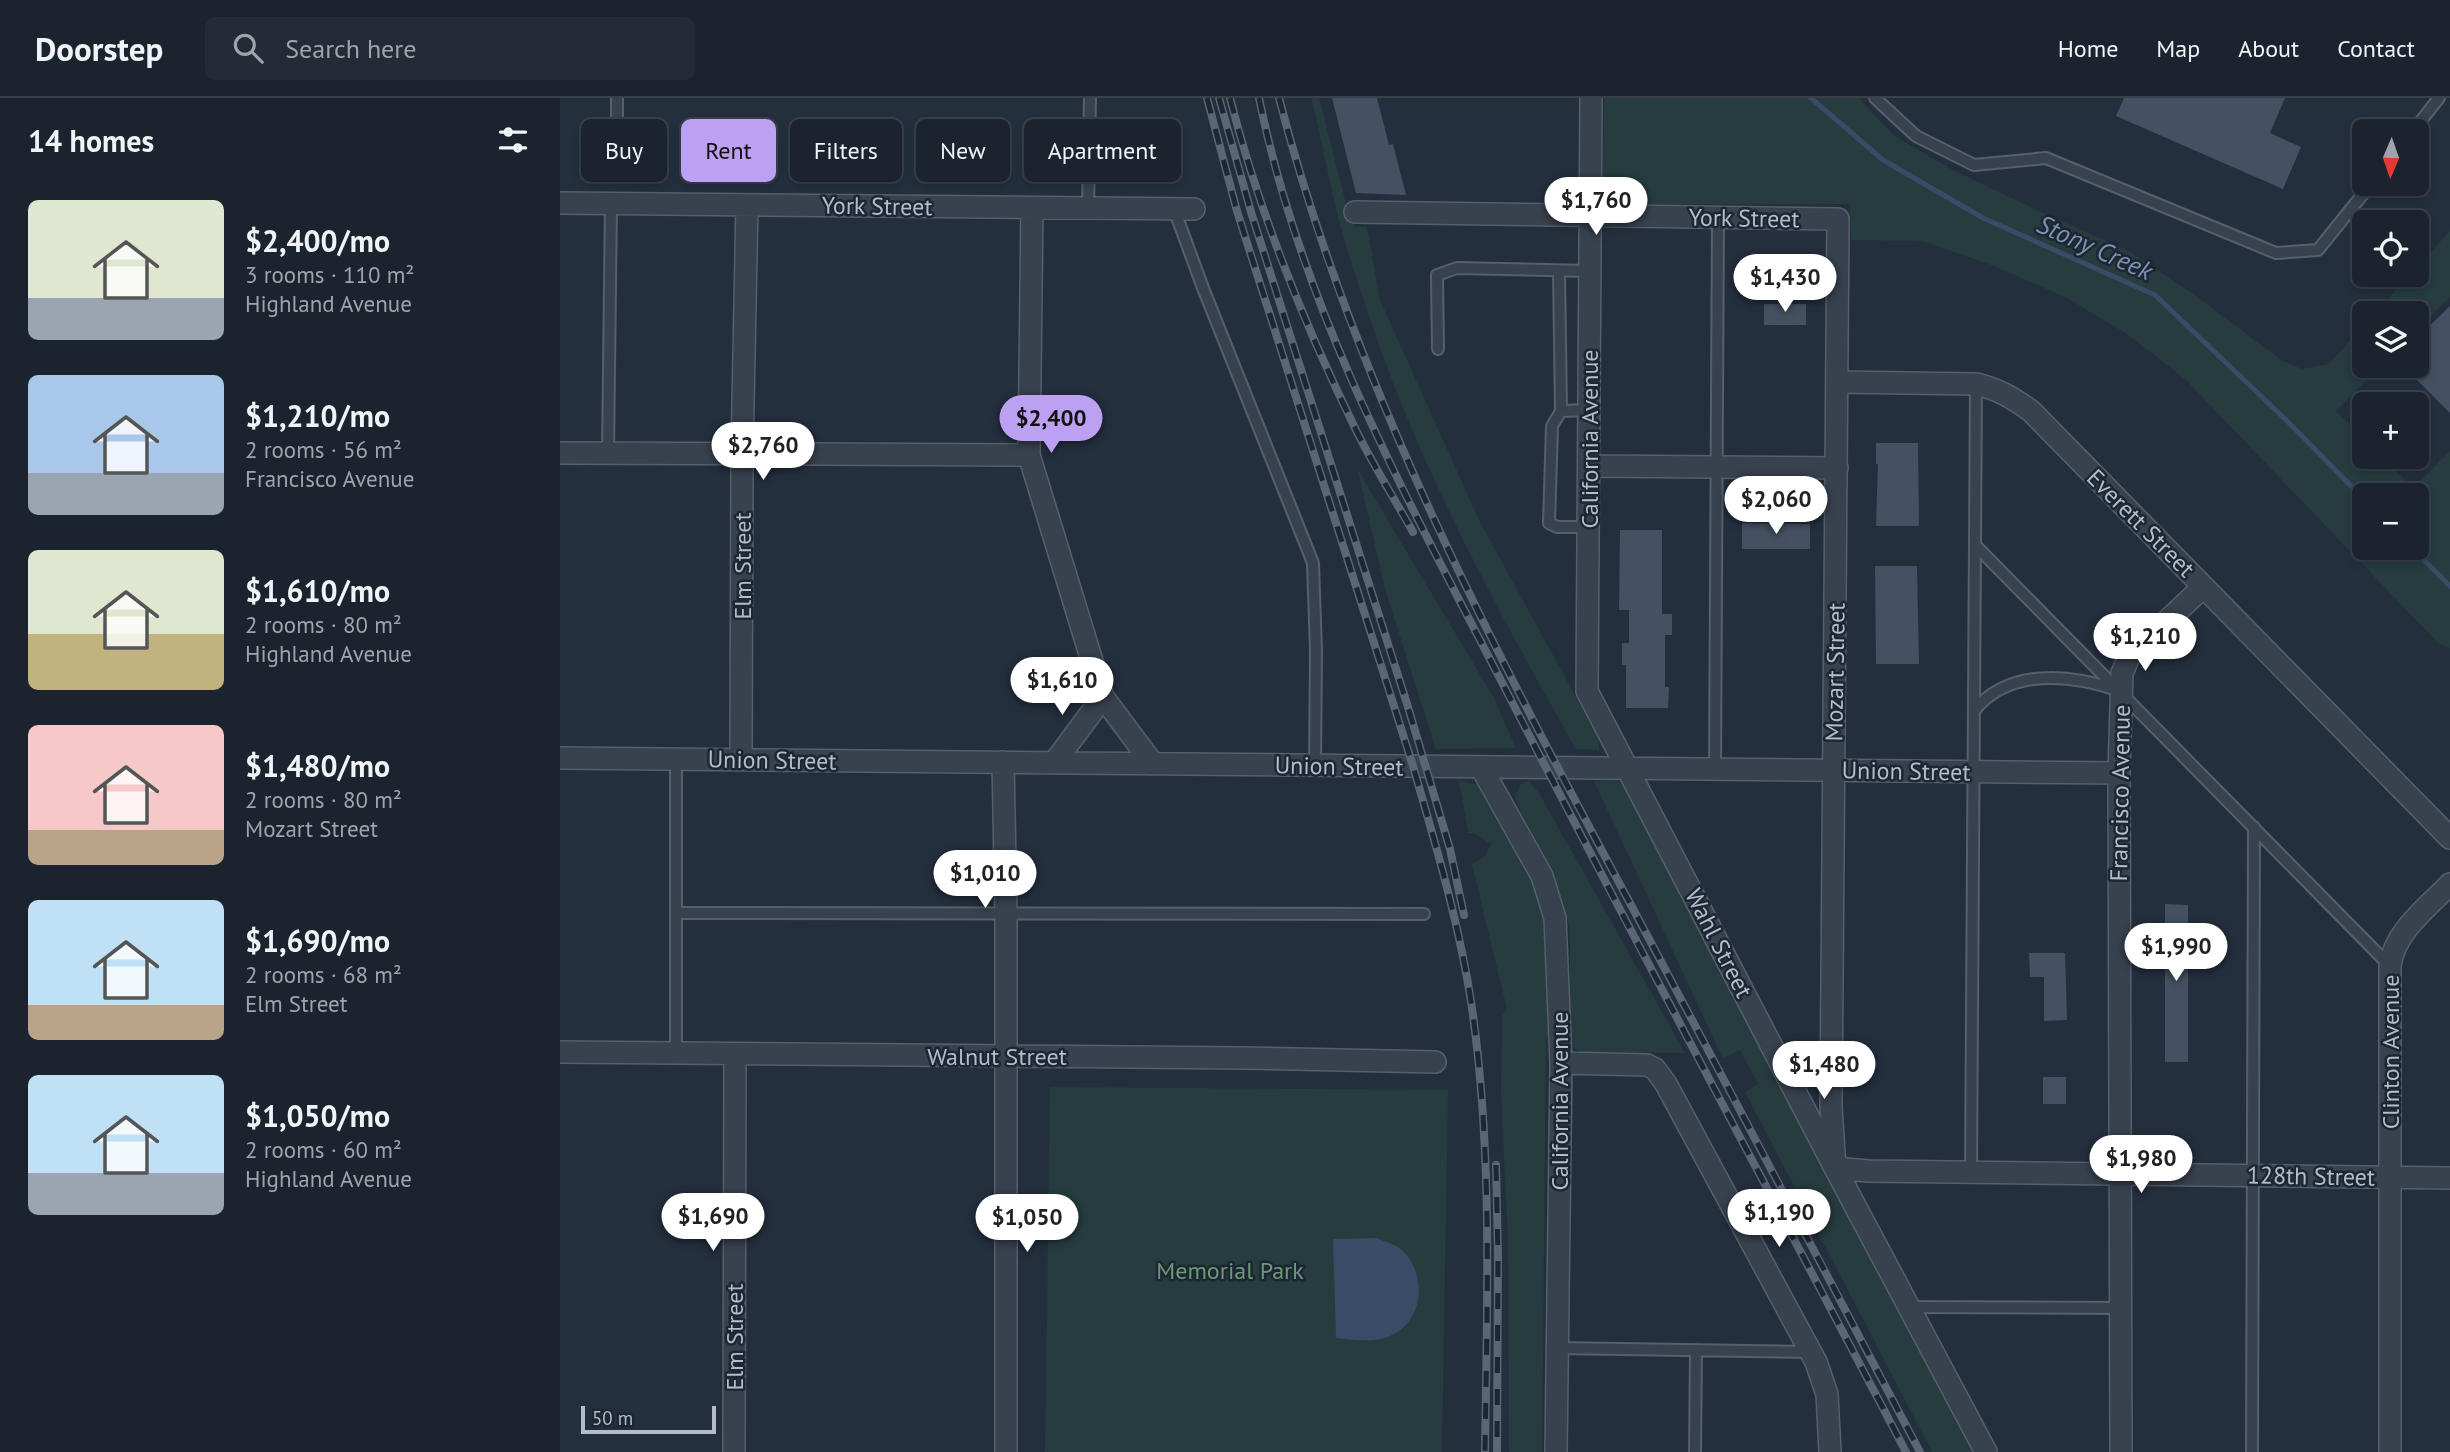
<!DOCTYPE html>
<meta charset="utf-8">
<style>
:root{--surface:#1b232e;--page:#242b36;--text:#f1f3f6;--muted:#a0a4aa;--line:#39404a;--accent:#bca0f2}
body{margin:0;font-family:"PT Sans",sans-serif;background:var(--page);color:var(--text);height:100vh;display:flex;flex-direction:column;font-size:26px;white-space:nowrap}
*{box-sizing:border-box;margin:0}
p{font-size:23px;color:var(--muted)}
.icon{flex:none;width:38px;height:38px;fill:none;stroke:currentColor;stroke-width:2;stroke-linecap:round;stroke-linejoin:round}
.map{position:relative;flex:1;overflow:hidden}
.side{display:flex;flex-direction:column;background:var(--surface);width:560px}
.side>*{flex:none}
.banner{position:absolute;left:21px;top:21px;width:665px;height:63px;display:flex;gap:14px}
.needle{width:46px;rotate:182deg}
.buttons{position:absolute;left:1792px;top:21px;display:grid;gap:14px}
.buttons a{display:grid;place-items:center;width:77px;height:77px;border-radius:10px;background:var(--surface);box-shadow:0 4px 10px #0003,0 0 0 2px var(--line);font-size:35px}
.scale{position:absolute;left:21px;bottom:18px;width:135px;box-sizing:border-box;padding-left:7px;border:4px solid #b4bcc9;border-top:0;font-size:19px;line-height:24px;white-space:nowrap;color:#b4bcc9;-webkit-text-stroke:5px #1d2633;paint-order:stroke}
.price{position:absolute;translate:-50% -60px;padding:0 16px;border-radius:24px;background:#fff;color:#222;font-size:23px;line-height:46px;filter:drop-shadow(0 2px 4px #0008)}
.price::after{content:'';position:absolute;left:50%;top:42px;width:21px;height:16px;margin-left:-10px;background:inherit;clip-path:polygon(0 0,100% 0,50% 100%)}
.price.on{background:var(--accent);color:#111}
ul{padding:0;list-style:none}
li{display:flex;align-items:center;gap:21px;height:175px;padding:0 28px}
li span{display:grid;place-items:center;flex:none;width:196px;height:140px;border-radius:10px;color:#555}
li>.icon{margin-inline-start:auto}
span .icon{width:84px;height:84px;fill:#fffc;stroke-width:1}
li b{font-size:30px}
h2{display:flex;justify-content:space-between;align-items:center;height:84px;padding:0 28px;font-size:30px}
.tag{padding:0 24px;border-radius:10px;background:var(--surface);box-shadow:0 4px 10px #0003,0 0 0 2px var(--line);font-size:24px;line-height:63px}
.tag.on{background:var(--accent);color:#111}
header{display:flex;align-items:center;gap:42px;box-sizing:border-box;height:98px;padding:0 35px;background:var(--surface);border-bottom:2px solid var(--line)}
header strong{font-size:33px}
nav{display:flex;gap:38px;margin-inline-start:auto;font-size:24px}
.search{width:490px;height:63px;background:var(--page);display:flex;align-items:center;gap:18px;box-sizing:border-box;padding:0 24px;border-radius:10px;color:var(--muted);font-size:26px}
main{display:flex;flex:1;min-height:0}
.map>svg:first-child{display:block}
.green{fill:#263c3f;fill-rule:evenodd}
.water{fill:#394c67}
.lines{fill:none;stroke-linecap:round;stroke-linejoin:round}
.stream{stroke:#394c67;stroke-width:5}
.building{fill:#455162}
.lane-casing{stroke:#565f6c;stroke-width:14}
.street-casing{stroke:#565f6c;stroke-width:24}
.lane{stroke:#38414e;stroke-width:10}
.street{stroke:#38414e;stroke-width:21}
.rail-casing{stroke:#5a6575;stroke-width:8}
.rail{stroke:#1d2633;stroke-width:5;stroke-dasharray:16;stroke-linecap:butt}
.labels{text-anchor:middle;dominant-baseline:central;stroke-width:5;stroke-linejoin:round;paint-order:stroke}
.street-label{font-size:24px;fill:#b4bcc9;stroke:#1d2633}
.park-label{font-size:24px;fill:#6b9a76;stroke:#1d2633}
.water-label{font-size:26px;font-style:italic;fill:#7c92b1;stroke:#1d2633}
</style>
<header>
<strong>Doorstep</strong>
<div class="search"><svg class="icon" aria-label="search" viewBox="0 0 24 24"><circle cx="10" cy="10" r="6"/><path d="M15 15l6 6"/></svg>Search here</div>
<nav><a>Home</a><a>Map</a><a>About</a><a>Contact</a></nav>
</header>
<main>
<section class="side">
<h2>14 homes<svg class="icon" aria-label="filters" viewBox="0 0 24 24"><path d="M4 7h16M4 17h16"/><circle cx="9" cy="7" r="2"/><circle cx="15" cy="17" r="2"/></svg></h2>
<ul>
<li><span style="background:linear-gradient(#dfe7d0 70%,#9aa5b1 0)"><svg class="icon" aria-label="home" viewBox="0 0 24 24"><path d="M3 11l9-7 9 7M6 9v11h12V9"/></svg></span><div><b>$2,400/mo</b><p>3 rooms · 110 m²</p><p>Highland Avenue</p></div></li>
<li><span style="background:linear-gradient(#a9c7e8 70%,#9aa5b1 0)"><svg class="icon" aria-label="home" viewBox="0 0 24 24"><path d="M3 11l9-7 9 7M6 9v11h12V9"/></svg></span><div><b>$1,210/mo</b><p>2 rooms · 56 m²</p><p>Francisco Avenue</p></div></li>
<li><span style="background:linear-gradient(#dfe7d0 60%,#c2b280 0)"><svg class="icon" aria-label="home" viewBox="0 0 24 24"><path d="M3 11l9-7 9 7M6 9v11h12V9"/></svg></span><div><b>$1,610/mo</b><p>2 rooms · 80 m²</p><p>Highland Avenue</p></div></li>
<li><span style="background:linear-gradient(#f6c9c9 75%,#b9a48a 0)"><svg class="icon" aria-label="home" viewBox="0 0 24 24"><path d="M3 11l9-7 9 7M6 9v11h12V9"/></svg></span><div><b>$1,480/mo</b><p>2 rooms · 80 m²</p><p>Mozart Street</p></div></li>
<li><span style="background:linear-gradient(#bfe0f5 75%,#b9a48a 0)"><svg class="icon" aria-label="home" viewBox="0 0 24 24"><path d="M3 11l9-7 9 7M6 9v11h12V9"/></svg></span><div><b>$1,690/mo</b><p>2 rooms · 68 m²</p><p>Elm Street</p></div></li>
<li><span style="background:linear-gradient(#bfe0f5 70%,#9aa5b1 0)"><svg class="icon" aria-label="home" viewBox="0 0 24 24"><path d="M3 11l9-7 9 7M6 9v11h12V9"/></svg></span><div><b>$1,050/mo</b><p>2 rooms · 60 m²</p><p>Highland Avenue</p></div></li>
</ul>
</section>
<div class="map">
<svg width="1890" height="1354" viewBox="0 0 1890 1354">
<rect width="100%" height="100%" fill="#242f3e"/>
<path class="green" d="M751,0H759L785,102L795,128L807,129L820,202L919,422L1039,641V652L1016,651C941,519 867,384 817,241C803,200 789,160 778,119C768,80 762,39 751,0Z
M1044,0H1299L1333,37L1393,72L1481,114L1569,153L1629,193L1721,262L1742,271L1769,266L1804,227V268H1821L1776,313L1804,341V359H1822L1853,390L1890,353V550L1879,546L1625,281L1567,236L1507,200L1434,168L1363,143L1291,142L1290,106H1043ZM1804,397H1857V450H1804Z
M1890,133V199L1857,232V215H1815L1850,177H1857V169Z
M798,372L934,600L956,650L876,651L824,488Z
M899,682L918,687L925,696C940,720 957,744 969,769C992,816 989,883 990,933L986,942L982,1354H949L948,1140L941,995L942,918L947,911L912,766L925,758L931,746L914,735H908Z
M1057,682L1065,689L1413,1354H1372L1185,994L1198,986L1180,952L1163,961L1034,683Z
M968,683L979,695L1125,955L1019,954L1013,949L1010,935V829L986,761L960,713L955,698L960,687Z
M490,989L888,992L882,1354H485Z"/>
<path class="water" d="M817,1140C825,1144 835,1146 842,1152C866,1175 865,1219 834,1236C815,1246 796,1242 776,1240L773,1141Z"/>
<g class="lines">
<path class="stream" d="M1251,0L1323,62L1423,120L1595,197L1725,321L1804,401
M1852,450L1890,488"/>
</g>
<path class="building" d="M772,0H817L829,47L833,46L846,97L796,95Z
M1564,0H1725L1710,35L1741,49L1723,91L1556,18Z
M1204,206H1246V227H1204Z
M1890,208V315L1843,268H1857V240Z
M1316,345H1358L1359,428H1316L1318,366H1316Z
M1182,425L1250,426V451H1182Z
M1060,432H1102V516H1112V537H1105V589H1109L1108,610H1066V567H1062V545H1069V512H1059Z
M1315,468H1357L1359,566H1316Z
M1605,806L1628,807V964H1605Z
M1469,855H1505L1507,922L1484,923V879H1470Z
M1483,979H1506V1006H1483Z"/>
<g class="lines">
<defs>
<path id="lane" d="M1315,0L1356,38L1414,67L1486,60L1716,155L1758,152L1811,86
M1853,33L1879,0
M57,79V0
M528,110L530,0
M614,111L643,190L753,465L756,554L755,667
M999,173L1001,313L992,328L989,425L997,429H1029
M878,251L877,177L897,170L1029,173
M1001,313L1029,312
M48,355L51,105
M1415,447L1830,868
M1414,613C1448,570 1510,576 1557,592
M1155,671L1158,119
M116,815L864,816
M116,956V661
M1411,1074L1416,286
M1349,1209L1560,1210
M997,1250L1250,1254
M1135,1354L1136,1252
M1692,1354L1694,729"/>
<path id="street" d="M1031,0L1027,593L1275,1070L1426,1354
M0,105L634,111
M472,110L469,357L543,599L593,666
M795,114L1278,121L1271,1008L1275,1070L1308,1073L1890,1080
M1278,284L1416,286C1438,291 1453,300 1471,313L1890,740
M0,355L469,357
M1030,368L1277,370
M0,660L1559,675
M181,661L182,355L187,107
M443,664L446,816V1354
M494,665L543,599
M921,669L982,778L995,820L1001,965L996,1354
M0,954L684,960L875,964
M1001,965L1087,967L1095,971L1106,986L1256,1264L1267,1296L1270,1354
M174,1354L175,956
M1561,1354L1559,675L1562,575L1569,559L1643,489
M1830,1354V868C1834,834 1867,810 1890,786"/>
</defs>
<use href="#lane" class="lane-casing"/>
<use href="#street" class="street-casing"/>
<use href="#lane" class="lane"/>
<use href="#street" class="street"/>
<defs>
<path id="rail" d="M647,0L677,113L853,668C876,748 900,828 912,910C933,1057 927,1206 925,1354
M659,0L691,114L848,609L890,751L904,817
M670,0C699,114 744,226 796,332C813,367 834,400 853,434
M699,0C743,216 849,404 949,598C1079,851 1214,1102 1346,1354
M719,0C793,286 932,548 1071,807C1168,989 1264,1171 1360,1354
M936,1067L938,1158L937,1354"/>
</defs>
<use href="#rail" class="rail-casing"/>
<use href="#rail" class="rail"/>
</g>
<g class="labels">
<g class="street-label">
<text transform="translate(317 108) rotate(1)">York Street</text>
<text transform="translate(1184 120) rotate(1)">York Street</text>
<text transform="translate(1029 341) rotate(-90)">California Avenue</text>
<text transform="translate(1581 425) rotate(45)">Everett Street</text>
<text transform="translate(182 468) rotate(-90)">Elm Street</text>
<text transform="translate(1275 574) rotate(-89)">Mozart Street</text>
<text transform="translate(212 662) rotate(1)">Union Street</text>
<text transform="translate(779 668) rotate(1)">Union Street</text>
<text transform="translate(1346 673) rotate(1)">Union Street</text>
<text transform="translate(1560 695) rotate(-89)">Francisco Avenue</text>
<text transform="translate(1159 845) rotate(63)">Wahl Street</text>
<text transform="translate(1830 954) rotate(-90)">Clinton Avenue</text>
<text x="437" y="958">Walnut Street</text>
<text transform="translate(999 1003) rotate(-90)">California Avenue</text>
<text transform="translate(1751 1078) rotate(1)">128th Street</text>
<text transform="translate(174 1239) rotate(-90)">Elm Street</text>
</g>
<g class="park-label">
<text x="670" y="1172">Memorial Park</text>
</g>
<g class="water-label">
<text transform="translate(1535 149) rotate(24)">Stony Creek</text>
</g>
</g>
</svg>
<div class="buttons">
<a><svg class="needle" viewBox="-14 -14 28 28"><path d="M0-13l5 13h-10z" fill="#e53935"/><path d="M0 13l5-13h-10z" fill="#a0a4aa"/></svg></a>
<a><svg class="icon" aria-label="locate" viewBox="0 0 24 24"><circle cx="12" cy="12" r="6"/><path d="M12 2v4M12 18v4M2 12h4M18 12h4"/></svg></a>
<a><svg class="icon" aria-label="layers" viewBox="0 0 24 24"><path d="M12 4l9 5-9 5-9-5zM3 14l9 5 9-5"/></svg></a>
<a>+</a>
<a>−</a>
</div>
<div class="scale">50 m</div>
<b class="price" style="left:1036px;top:139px">$1,760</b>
<b class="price" style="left:1225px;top:216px">$1,430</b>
<b class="price on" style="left:491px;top:357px">$2,400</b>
<b class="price" style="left:203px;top:384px">$2,760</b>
<b class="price" style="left:1216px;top:438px">$2,060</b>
<b class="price" style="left:1585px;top:575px">$1,210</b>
<b class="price" style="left:502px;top:619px">$1,610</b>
<b class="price" style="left:425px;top:812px">$1,010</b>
<b class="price" style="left:1616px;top:885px">$1,990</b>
<b class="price" style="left:1264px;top:1003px">$1,480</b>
<b class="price" style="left:1581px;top:1097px">$1,980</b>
<b class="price" style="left:1219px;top:1151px">$1,190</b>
<b class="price" style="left:153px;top:1155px">$1,690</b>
<b class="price" style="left:467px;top:1156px">$1,050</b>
<div class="banner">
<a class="tag">Buy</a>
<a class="tag on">Rent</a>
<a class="tag">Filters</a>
<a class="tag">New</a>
<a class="tag">Apartment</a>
</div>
</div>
</main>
